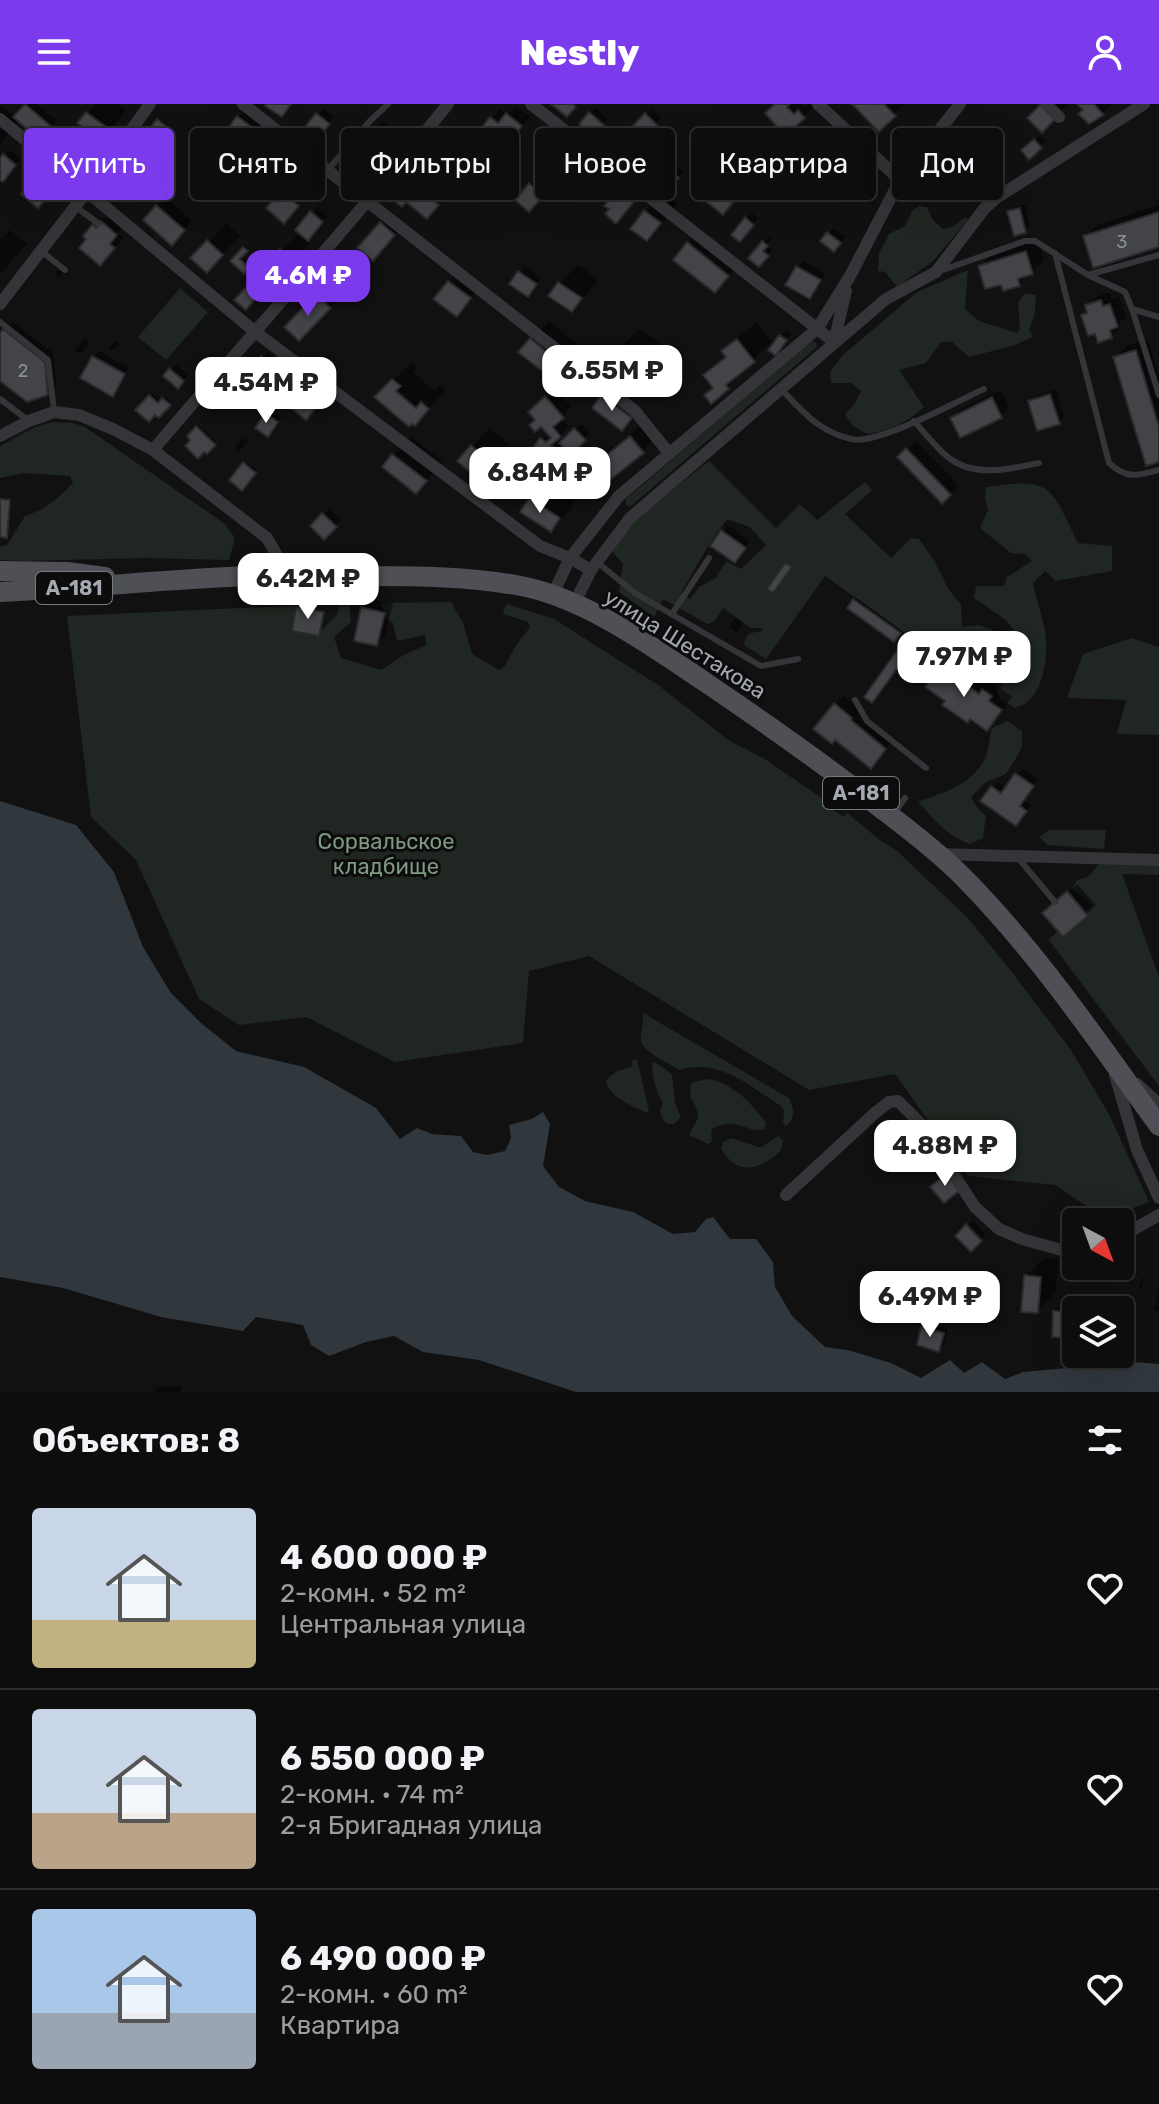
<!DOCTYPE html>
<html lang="ru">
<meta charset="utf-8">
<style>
:root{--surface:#0d0d0e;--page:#1b1b1c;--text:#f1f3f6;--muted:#9a9c9e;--line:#2d2d2e;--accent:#7c3aed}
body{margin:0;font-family:Rubik,sans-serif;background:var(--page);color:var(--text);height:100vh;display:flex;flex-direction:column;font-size:30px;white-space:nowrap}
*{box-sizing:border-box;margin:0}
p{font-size:26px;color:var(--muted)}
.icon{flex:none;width:44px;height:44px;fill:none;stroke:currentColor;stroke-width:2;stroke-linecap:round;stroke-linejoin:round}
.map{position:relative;height:1288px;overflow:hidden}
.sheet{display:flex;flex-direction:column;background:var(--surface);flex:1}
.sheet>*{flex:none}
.hud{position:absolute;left:24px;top:24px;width:1112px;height:72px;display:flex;gap:16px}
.needle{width:52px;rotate:139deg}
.tools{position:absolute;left:1062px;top:1104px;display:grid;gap:16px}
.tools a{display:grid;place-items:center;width:72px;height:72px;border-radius:8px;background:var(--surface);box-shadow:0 8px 32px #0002,0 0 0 2px var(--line);font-size:40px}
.price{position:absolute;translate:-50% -68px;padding:0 18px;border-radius:16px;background:#fff;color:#222;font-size:26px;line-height:52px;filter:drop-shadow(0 2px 4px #0008)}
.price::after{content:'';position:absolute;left:50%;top:48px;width:24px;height:18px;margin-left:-12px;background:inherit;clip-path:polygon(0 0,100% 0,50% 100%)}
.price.active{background:var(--accent);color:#fff}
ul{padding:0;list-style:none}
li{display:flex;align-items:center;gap:24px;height:200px;padding:0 32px}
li+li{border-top:2px solid var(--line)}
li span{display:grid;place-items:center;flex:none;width:224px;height:160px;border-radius:8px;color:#555}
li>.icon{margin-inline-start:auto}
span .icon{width:96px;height:96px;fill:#fffc;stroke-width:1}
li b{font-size:34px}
h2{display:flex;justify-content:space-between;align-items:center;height:96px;padding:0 32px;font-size:34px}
.pill{padding:0 28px;border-radius:8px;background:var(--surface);box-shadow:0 8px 32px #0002,0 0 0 2px var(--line);font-size:28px;line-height:72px}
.pill.active{background:var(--accent);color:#fff}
header{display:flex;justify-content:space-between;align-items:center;height:104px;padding:0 32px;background:var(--accent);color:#fff;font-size:36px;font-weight:800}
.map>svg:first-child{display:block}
.green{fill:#202621;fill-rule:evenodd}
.water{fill:#30373d}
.shadow{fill:#0007}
.building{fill:#434447;stroke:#2b2b2e;stroke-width:2}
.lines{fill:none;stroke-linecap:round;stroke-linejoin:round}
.service{stroke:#353539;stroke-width:6}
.minor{stroke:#353539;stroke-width:12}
.primary{stroke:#4f5056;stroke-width:20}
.labels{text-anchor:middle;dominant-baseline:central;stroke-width:6;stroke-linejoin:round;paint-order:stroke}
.number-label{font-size:18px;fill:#8c8f96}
.shield{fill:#0c0c0d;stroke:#767980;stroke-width:2}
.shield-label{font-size:20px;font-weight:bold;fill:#a4a8b1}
.street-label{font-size:22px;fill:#a4a8b1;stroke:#0c0c0d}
.park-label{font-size:22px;fill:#7d9a80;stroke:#0c0c0d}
</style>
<header><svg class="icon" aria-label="menu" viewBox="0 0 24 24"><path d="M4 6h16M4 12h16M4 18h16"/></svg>Nestly<svg class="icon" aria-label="person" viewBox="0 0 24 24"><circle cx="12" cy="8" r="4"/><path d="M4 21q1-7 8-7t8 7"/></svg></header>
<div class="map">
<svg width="1159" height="1288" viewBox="0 0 1159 1288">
<rect width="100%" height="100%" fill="#111112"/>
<path class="green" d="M919,102L927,103L933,116L943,125L950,124L966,113L968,116L933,157L897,183L885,168L878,167L879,149L889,130L905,122L912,107Z
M968,166L965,205L979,217L1017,229L1020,224L1018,198L1025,189L1036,191L1035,209L1029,226L1033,233L1012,242L969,253L952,238H941L926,259L899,266L924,303C903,321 893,325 867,330L852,321L845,310L854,301L861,287L851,279H831L830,268L843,251L917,188Z
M180,184L208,208L166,256L138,233Z
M811,237L816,238L817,243L631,402L626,401V395Z
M53,318L73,319L85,323L225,420L235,434L229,456L147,454L24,457L0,456V442L7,441L25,412C46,405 58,395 73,379L70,372L23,369L0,374V342L35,323Z
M709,357L776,424L800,400L817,416L865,378L872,386L845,410L891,454L911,434L919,435L934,456L948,484L961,501L962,523L980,521L1007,532L1014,527L1006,516L974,494L976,482H1004L1007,473L1032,457L1025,450L1011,449L980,424L988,406L985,395L986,383C1054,373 1050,383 1078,439L1112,442V467L1056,477L1045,467L1033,479C1036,495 1045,520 1046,534C1047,555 1044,585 1026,599C1023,601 1019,602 1015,604L1000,595L995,580L975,576L973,561L960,558H945L825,472L766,555L744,541L746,533L751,529L762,527V524H751L723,504L715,517L708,520L663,495L654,513L619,488L623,460L612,447L632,417ZM727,415L750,423L766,441L741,465L726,457L716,474L699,483L690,495L681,489L708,442Z
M451,498L463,519L472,550L499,566L505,562L515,543L530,523L528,518L504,510L503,507L507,500L554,515L658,581L728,636L765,655L830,700V704L844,713L847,709L881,737L896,746L968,814L1011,867L1071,946L1110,1012L1149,1098L1106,1115L1055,1081L968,1072L895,970L809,986L589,852L529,867L523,939L395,958L306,913L239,921L199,895L136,756L91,713L67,512L349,499L351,518L334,533L341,554L381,566L402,552L426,541L425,531L397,537L393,519L386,514L381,499Z
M1132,534L1159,543V631L1117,630L1126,596L1067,594L1083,550Z
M1007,617L1022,627V643L1015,656L1006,670L986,678L971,693L976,702L986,712L983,734L970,740C948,733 933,714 918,698C942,689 971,681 984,656C989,648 989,634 992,624Z
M1049,726H1106L1104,745L1048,741L1039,733Z
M1100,759L1159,761V771L1122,770L1159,873V982L1048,835L1092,802C1087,793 1078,791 1072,784L1076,777L1089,772Z
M643,909L789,994C794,1003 796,1015 786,1022L783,1019L784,1007L781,1002C749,982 719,954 680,966C671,961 642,947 641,937C640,931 644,918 643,909Z
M633,955L637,956L649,1006L647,1009C632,1001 610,995 606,977C613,967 621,966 631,963Z
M655,958L672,970L675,999L681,1013L674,1020H668L663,1016L660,1008L663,999C656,987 652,973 652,959Z
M709,975C733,980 752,999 766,1019L765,1025C746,1030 738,1012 713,1024L711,1028L712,1038L708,1040L689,1031L698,1014V1008L690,992L691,980L693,978Z
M778,1032L783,1036C783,1046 778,1051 769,1056C749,1069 732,1065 721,1044L723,1038L732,1034L758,1043H762Z"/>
<path class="water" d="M0,697L76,721L114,768L143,843L171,889L201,919L236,947L304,963L376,1004L400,1035L417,1024L432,1030L461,1032L473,1048L487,1051L505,1047L511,1034L509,1021L532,1015L543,1008L550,1020L543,1062L559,1083L585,1097L633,1108L673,1130L695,1128L706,1115L713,1113L730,1135H756L773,1158L775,1183L792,1212L825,1243L848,1246L891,1259L921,1274L950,1256L964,1269L982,1258L1005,1275L1023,1268L1133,1258L1159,1260V1288H576L479,1256L423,1248L394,1232L366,1238L329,1252L311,1241L303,1221L256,1213L243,1227L161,1213L63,1184L0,1173Z"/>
<path class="shadow" d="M27,0H37L57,17L41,35L19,16L0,40V1L16,13Z
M96,0H118L126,6L101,39L83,57L66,45L86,23L80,18Z
M776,0H801L804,3L809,0L813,4L785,29Z
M855,0H905L894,10Z
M1043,0H1068L1042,26Z
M1080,0H1110L1111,1L1102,9L1086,5Z
M516,2L530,12L500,48L478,31L500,5L507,11Z
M596,4L608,15L600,25L582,20Z
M323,5L334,13L320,30L304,27Z
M651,5L661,14L644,32L647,35L627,55L618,46L635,29L632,26Z
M244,8L261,21L253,31L238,13Z
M160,15L172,24L158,42L146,33Z
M383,17L401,33L376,61L374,26Z
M852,23L878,50L846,82L820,56Z
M1040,31L1046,37L1029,53L1024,46Z
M287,38L303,52L291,66L281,44Z
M10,46L20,55L8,70L0,73V57Z
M967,48L986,70L966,89L955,77L942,71Z
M56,54L71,65L56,83L38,102L24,90L38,72Z
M670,56L683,68L665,86L653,75Z
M592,57L603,67L591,82L587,62Z
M422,60L430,66L427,70L449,88L427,113L410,72Z
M244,62L252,68L242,80L229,79Z
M124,65L137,75L123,93L110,83Z
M536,75L547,85L534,100L530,81Z
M723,75L740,88L729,103L706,95Z
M624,82L637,93L621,111L618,88Z
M288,83L303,96L289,111L282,88Z
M664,89L677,99L665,116L646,135V108Z
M166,94L192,117L181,130L157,102Z
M1025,100L1030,122L1025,127L1010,108L1015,103Z
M1159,101V141L1085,133L1098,121Z
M317,103L327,112L307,135L310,139L291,160L281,147L300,128Z
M752,109L758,114L745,130L746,115Z
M112,110L125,121L117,130L123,134L108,151L94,122L103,113L106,116Z
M386,114L399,125L378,149L381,120Z
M227,119L240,132L207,166L193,154Z
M834,124L845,133L839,140L828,130Z
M10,126L27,140L0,170V135Z
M697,131L736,162L724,178L688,139Z
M769,133L772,135L767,141L773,145L759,161L763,138Z
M1038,136L1044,156L1019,180L1002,178L980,162L993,150Z
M246,142L248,144L241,152L250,160L244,167L233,157Z
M803,157L825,170L809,193L788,180Z
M578,161L598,175L590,187L571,206L551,191L560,179Z
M525,163L541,174L533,185L520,169Z
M58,166L63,168L58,174L54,170Z
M454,172L475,188L462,205L449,178Z
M336,173L348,185L299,235L287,223Z
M258,174L265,182L246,203L237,196Z
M1110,188L1112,195L1119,192L1126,212L1119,220L1120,223L1111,232L1084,212L1089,207L1087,202L1096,193Z
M549,217L576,239L548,270L531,235Z
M13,218L53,249L56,280L47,289L0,275V230Z
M756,218L772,238L745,263L746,265L728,283L711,297L715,284L705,272L727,251L724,247Z
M639,225L666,243L660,252L667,257L658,271L640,289L625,267L611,258L621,243Z
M786,226L791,230L788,234L782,230Z
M84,234L90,237L81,250L75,247Z
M1148,235L1159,272V356L1116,253L1128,241Z
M117,236L120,240L110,247L108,244Z
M99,247L129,264L118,285L112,290L82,273L94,253Z
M268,248L286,263L271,281L263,254Z
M412,258L418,262L413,268L435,287L441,281L446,286L415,319L377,292Z
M176,260L188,271L178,282L165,272Z
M311,282L324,292L312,308L306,287Z
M555,285L571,303L561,314L569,323L559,332L565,336L581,320L590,329L571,348L562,340L543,367L534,376L520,366L548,328L538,316L539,299Z
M1001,286L1009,303L1001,312L952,314L961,305Z
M1056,286L1064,313L1059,318L1031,298L1036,292Z
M608,287L636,308L628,319L603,293Z
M153,290L161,298L166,293L172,298L159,312L138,306Z
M272,305L282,312L273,325L266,311Z
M649,315L661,329L642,347L590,367L608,348Z
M199,322L216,337L207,348L189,332Z
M490,324L519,349L488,382L472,343Z
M412,333L443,358L416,387L393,351Z
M242,334L248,337L240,347L235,343Z
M916,337L958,381L942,398L900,353Z
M246,358L257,366L242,384L232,376Z
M549,377L577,394L569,407L551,425L523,407L531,395Z
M0,394L12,395L8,429L6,432L0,431Z
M329,405L341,416L324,433L313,422Z
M728,422L750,437L741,451L722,428Z
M317,485L341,490L337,511L318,530L298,504Z
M857,494L901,526L894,536L855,496Z
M372,495L393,500L385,531L377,540L363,504Z
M735,514L743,519L737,528L729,523Z
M953,551L968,562L972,558L979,563L976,567L992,578L996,574L1003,580L1000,584L1012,593L999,612L987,624L941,563Z
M844,592L860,604L858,607L893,636L879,653L835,601Z
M1022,665L1038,676L1024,696L1031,701L1021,714L983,697L998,678L1007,684Z
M1077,780L1096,801L1064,831L1054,800Z
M925,1034L935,1045L916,1064L905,1052Z
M973,1116L986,1130L971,1145L957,1132Z
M1045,1154L1058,1155L1056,1188L1037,1207L1026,1172Z
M1142,1174H1144L1142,1183L1138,1185Z
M1159,1183V1207L1154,1206Z
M1074,1190L1100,1191L1099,1206H1076V1232L1055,1208Z
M929,1219L948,1224L944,1240L939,1245L923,1224Z
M159,1282H181V1288H154Z"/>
<path class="building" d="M25,0L53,24L41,37L13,13Z
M267,0H291L282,13L265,2Z
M551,0H573L576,3L567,13Z
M775,0H790L787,3L794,10L798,6L805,14L785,32L765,9Z
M852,0H884L896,12L879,28Z
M1077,0H1094L1104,11L1089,20L1078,10L1083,6Z
M1040,1L1055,15L1042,29L1027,14Z
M86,8L109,25L83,60L64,45L73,33L80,38L88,27L77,19Z
M589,8L604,21L594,33L579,20Z
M316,9L330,20L315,38L302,27Z
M506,9L522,22L500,51L475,32L490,13L498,19Z
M645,9L657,21L642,38L629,26Z
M237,12L257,27L248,39L228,24Z
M157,15L172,27L158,45L143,34Z
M373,24L394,43L367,73L346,55Z
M631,30L643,42L627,58L615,46Z
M1034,35L1042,44L1029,56L1021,46Z
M832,40L862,69L846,85L817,56Z
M280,42L299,58L286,74L267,58Z
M3,50L16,61L3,78L0,76V54Z
M957,55L979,80L966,92L955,80L941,92L930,79Z
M663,60L679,74L666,89L650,75Z
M585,61L599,73L585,90L571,78Z
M120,66L136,78L123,95L107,83Z
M237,66L248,74L237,88L226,80Z
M36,71L54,84L38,104L21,90Z
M409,71L420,80L417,83L439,101L427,115L406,98L402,103L391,94Z
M529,79L543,92L529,108L515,96Z
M716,79L736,95L723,111L703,95Z
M617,86L633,99L616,120L605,110L609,105L604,102Z
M281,87L299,102L284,120L266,104Z
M156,101L185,126L172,142L143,116Z
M1020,104L1026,129L1014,132L1007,107Z
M644,106L661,119L647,137L630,125Z
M310,107L323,118L308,137L295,126Z
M1159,108V143L1093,164L1083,132Z
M745,113L754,121L740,138L731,131Z
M101,117L117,131L110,140L115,144L100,162L79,144L86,135L83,132L85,129L93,120L96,124Z
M380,118L395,131L373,157L357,144Z
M827,128L841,139L834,148L820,137Z
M207,136L223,151L207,169L190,154Z
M762,137L768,142L763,147L769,152L759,163L748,154Z
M687,138L729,172L715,189L673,156Z
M243,143L248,147L240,155L250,164L244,170L230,157Z
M280,145L294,158L272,181L259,168Z
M1026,147L1033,170L1018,175L1020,182L1003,187L1001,181L985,185L978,162Z
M796,162L821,176L810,195L785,181Z
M518,167L537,180L528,193L509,180Z
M448,177L471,194L457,213L433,195Z
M251,178L261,188L246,206L234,196Z
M558,178L582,194L572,208L548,192Z
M316,190L331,204L299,237L284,223Z
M1101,196L1103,202L1110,200L1118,223L1110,226L1112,234L1098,239L1095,230L1088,232L1081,211L1087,209L1085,201Z
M3,225L45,258L48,291L27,298L0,277V229Z
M779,231L787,236L776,252L768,246Z
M530,234L560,259L548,272L518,248Z
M737,235L755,258L726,281L729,285L711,300L704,291L713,284L703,271L726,253L721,247Z
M619,242L649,262L643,271L650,276L640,292L616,276L622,267L608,258Z
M1136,246L1159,323V358L1146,362L1113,253Z
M92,252L125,270L113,293L80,274Z
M261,252L282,270L266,289L245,272Z
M169,264L184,277L178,285L163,272Z
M392,275L401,282L396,287L416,304L421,298L429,305L415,322L412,320L409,323L374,293Z
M304,286L320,299L306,316L290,303Z
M1050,290L1060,320L1037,327L1028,297Z
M149,291L158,299L162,294L171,301L159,314L155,311L149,318L135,306Z
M601,291L632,314L622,327L592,304Z
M545,292L564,314L553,323L561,333L551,341L557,346L535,378L517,367L540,334L546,338L551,334L541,323L535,328L529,321L535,316L528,308Z
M992,293L1002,314L960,334L950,314Z
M265,309L278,318L268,333L255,324Z
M196,322L216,341L207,350L204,348L198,355L185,342L190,336L187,332Z
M574,324L586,336L571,351L559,339Z
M630,332L644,349L601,383L587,367Z
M471,341L502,368L488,384L457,357Z
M906,344L951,391L942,400L897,353Z
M392,350L427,377L416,390L382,363Z
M243,358L256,369L242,387L229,376Z
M529,394L560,414L551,428L520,408Z
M0,395L10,396L7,434L0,433Z
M322,409L337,423L324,436L310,422Z
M721,426L746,444L735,459L710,442Z
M785,459L792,463L773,489L767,485Z
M853,495L901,529L894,538L847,504Z
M296,503L324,508L319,532L292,527Z
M361,503L385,509L377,542L354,537Z
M903,538L912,544L872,599L864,593Z
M940,562L955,573L958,569L968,576L966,580L979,590L982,585L992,592L989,597L1002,606L987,627L970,615L968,619L942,601L945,597L925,583Z
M834,599L852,614L851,616L886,645L871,665L835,636L832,640L813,625Z
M1015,669L1034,682L1020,702L1027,707L1016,722L980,697L991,682L1001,689Z
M1067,787L1088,812L1063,833L1042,809Z
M918,1038L931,1052L916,1066L903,1052Z
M947,1069L960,1086L944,1099L930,1083Z
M966,1120L982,1137L971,1148L955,1132Z
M1024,1171L1041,1173L1038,1209L1021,1208Z
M1053,1207L1076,1208V1234L1052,1233Z
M921,1223L944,1229L939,1248L917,1241Z"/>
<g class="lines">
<path class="service" d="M327,67L369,18L388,0
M76,103L99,120
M41,147L65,166
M1055,149L1109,359C1126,375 1138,372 1159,366
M940,167L1025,137H1035L1088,171L1125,188L1132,205L1159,213
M1088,171L1159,151
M1132,205L1159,291
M0,218L48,256L54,307
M781,285C802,307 819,328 851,335C876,342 957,297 984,285
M0,295L29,317
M914,317C925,329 936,344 949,354C975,374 1009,365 1039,359
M597,458L635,489L761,562L798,555
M672,510L709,454
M855,596L867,617L926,664
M894,710L905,694
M1018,754L1055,798"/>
<path class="minor" d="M243,0L635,307L669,349
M531,0L834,238
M818,0L900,76
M1046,0L1059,13
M0,15L254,227L540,442L570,454L591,466
M0,200L87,87L150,0
M834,238L846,187
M0,332L29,317L54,308L79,311L113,325L153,346L267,434L288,471
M153,346C251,231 353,118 448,0
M553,490L570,454L619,392L817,225L850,172L900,76L960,0
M574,500L591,466L630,414L886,195L936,168L984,105L996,94L1144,0
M939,750L1159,756
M1115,971L1137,1046L1159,1094
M1137,980L1159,1000
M786,1091L875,1009L889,998L898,997L920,1019L975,1103L999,1125L1022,1135L1065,1147L1076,1146
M1120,1133L1159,1111"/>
<path class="primary" d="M0,467L67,468L105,473
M0,488C96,484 193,472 289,471C317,470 344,471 372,472C420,472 468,473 516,481C582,492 650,541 705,578C764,618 822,659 878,702C909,726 941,750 968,778C1040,852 1099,939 1159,1022"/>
</g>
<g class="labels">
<g class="number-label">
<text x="1122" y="138">3</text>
<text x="23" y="267">2</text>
</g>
<g class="shield">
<rect x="36" y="468" width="76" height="32" rx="6"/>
<rect x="823" y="673" width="76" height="32" rx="6"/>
</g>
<g class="shield-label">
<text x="74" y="484">А-181</text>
<text x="861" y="689">А-181</text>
</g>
<g class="street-label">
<text transform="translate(685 540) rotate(32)">улица Шестакова</text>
</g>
<g class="park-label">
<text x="386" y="737">Сорвальское<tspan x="386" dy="25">кладбище</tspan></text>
</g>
</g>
</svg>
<div class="tools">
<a><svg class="needle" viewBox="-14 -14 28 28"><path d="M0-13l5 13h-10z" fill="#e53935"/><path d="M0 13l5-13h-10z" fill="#9a9c9e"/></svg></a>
<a><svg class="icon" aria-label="layers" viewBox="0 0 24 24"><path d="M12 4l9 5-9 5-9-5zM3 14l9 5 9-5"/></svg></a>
</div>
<b class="price active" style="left:308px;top:214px">4.6M ₽</b>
<b class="price" style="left:612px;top:309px">6.55M ₽</b>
<b class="price" style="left:266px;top:321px">4.54M ₽</b>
<b class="price" style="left:540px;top:411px">6.84M ₽</b>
<b class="price" style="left:308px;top:517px">6.42M ₽</b>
<b class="price" style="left:964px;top:595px">7.97M ₽</b>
<b class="price" style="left:945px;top:1084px">4.88M ₽</b>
<b class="price" style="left:930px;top:1235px">6.49M ₽</b>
<div class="hud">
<a class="pill active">Купить</a>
<a class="pill">Снять</a>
<a class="pill">Фильтры</a>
<a class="pill">Новое</a>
<a class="pill">Квартира</a>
<a class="pill">Дом</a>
</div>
</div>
<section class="sheet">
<h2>Объектов: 8<svg class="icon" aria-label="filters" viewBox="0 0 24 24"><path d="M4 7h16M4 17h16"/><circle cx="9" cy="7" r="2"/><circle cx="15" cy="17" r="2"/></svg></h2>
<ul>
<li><span style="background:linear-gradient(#c9d6e8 70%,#c2b280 0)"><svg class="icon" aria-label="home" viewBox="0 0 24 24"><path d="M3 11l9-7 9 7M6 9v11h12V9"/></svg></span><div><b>4 600 000 ₽</b><p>2-комн. · 52 m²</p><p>Центральная улица</p></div><svg class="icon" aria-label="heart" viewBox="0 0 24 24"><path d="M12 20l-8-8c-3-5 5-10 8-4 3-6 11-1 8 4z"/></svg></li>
<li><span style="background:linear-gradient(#c9d6e8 65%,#b9a48a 0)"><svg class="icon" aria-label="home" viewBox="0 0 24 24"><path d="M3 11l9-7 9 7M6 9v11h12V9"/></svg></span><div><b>6 550 000 ₽</b><p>2-комн. · 74 m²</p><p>2-я Бригадная улица</p></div><svg class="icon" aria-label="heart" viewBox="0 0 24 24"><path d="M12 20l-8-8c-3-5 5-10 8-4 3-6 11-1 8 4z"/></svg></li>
<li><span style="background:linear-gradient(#a9c7e8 65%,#9aa5b1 0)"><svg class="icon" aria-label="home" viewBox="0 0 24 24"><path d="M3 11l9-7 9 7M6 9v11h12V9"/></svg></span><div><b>6 490 000 ₽</b><p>2-комн. · 60 m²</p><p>Квартира</p></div><svg class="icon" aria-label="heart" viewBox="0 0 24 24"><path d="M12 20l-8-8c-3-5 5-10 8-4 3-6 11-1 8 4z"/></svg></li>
</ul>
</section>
